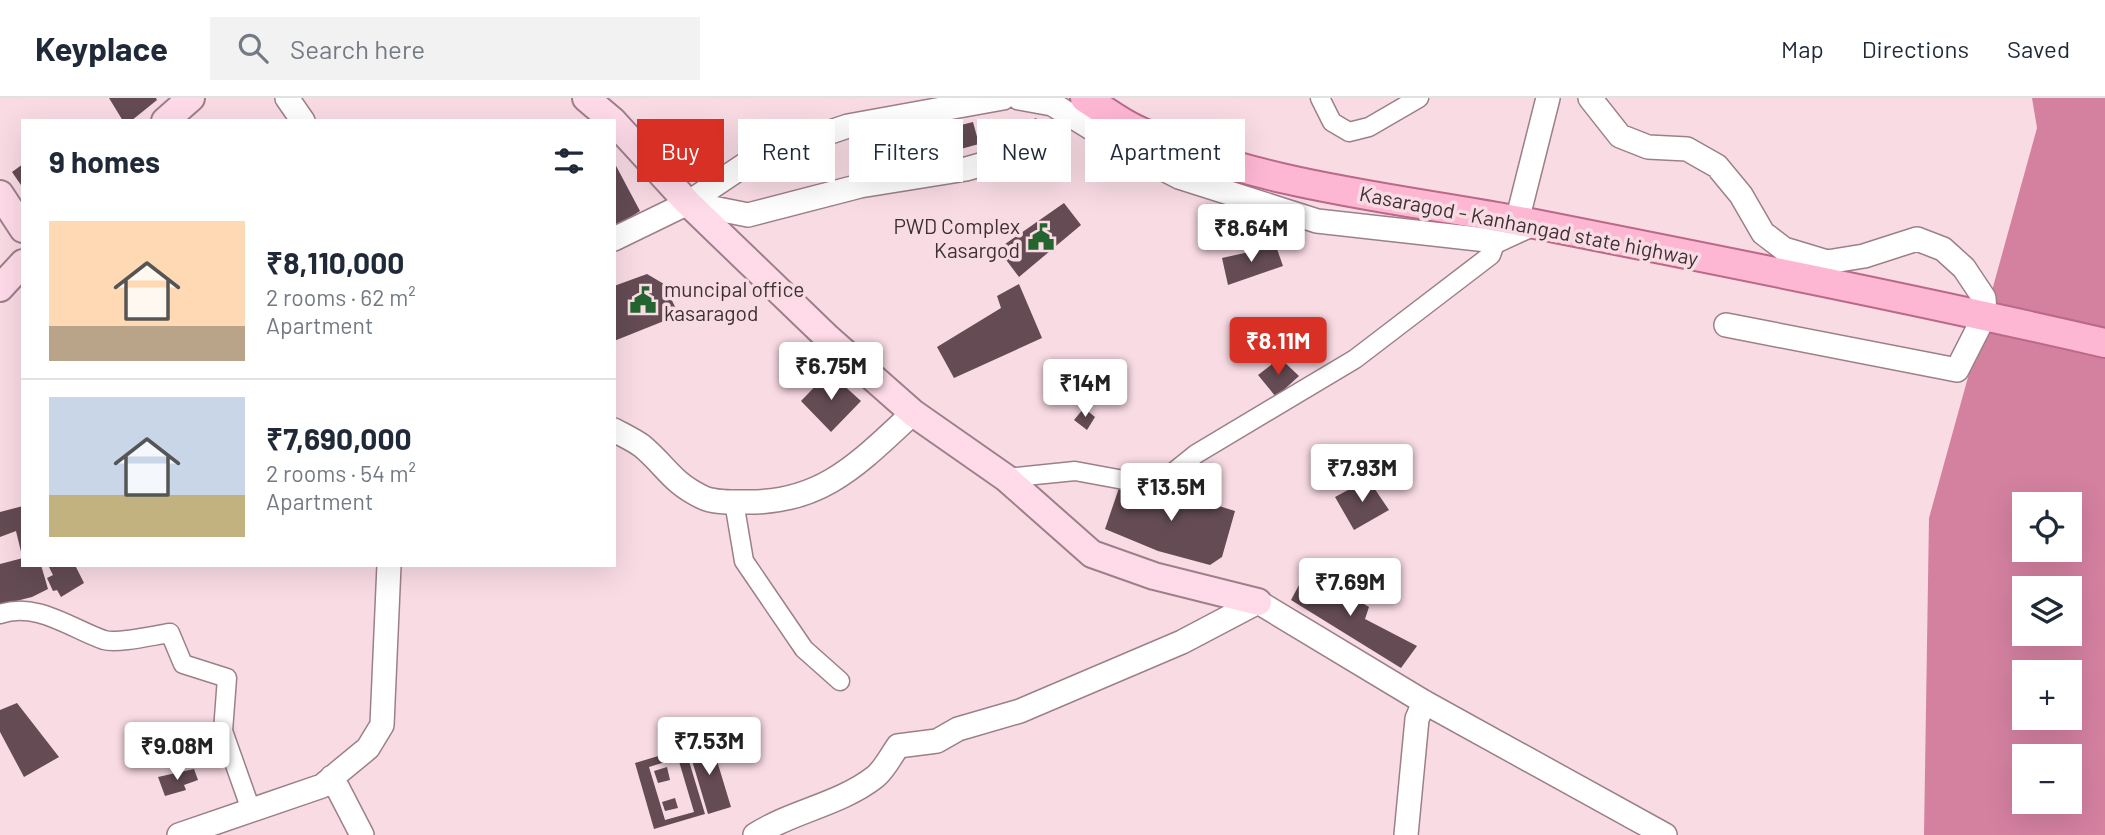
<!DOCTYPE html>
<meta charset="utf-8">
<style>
:root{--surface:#fff;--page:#f2f2f3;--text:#1f2937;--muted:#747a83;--line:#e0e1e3;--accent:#d93025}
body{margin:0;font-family:Barlow,sans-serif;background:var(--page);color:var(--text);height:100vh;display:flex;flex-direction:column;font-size:26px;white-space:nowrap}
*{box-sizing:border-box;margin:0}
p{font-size:23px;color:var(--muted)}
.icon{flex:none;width:38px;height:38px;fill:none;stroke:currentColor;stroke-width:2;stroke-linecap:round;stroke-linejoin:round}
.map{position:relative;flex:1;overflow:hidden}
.drawer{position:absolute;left:21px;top:21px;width:595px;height:448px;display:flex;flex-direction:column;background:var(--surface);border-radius:0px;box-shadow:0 7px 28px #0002}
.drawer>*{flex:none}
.hud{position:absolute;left:637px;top:21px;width:665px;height:63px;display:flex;gap:14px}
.fabs{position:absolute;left:2012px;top:394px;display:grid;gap:14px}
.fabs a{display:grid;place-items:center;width:70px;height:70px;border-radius:0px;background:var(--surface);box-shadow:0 7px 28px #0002;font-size:35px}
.price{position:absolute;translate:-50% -60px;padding:0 16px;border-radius:7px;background:#fff;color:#222;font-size:23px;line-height:46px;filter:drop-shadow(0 2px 4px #0008)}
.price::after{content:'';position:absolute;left:50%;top:42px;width:21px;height:16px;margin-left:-10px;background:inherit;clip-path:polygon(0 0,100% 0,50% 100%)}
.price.active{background:var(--accent);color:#fff}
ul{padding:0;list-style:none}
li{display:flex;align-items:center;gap:21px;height:175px;padding:0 28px}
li+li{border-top:2px solid var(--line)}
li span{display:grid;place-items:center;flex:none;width:196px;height:140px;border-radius:0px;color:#555}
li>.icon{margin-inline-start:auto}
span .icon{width:84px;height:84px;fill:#fffc;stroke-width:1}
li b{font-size:30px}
h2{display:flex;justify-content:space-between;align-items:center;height:84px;padding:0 28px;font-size:30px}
.tag{padding:0 24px;border-radius:0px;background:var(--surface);box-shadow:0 7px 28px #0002;font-size:24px;line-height:63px}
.tag.active{background:var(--accent);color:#fff}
header{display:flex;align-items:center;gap:42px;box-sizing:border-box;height:98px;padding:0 35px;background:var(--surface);border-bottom:2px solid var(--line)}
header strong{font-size:33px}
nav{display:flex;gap:38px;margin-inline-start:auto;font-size:24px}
.search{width:490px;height:63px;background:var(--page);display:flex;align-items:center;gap:18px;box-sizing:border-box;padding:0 24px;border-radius:0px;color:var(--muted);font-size:26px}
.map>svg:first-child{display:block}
.water{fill:#d481a0;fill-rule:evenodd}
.building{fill:#644b54;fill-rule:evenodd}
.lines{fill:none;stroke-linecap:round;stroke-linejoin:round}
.minor-casing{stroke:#9c8089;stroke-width:21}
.tertiary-casing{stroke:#9c8089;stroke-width:26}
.secondary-casing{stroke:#9c8089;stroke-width:30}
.primary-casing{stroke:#ba6988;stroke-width:32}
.minor{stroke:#fff;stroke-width:18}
.tertiary{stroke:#fff;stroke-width:23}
.secondary{stroke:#ffdbe9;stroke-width:26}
.primary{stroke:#feb7d3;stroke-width:28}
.labels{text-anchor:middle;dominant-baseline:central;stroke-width:7;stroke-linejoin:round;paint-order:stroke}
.poi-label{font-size:21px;fill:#3d3135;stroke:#f9dbe4;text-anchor:end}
.street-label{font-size:21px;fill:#3d3135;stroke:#f9dbe4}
</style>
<header>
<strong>Keyplace</strong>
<div class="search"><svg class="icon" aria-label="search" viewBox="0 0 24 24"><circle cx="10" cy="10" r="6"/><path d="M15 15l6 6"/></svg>Search here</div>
<nav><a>Map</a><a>Directions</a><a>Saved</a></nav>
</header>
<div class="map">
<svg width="2105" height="737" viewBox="0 0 2105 737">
<rect width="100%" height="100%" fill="#f9dbe4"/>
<path class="water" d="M2032,0H2105V737H1924L1929,420L2037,30ZM2025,406H2070V452H2025ZM2025,490H2070V536H2025ZM2025,574H2070V620H2025ZM2025,658H2070V704H2025Z"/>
<path class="building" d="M109,0H156L157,2L131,23H123Z
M1035,20L1071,37L1061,54L1027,37Z
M973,24L979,46L924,61L917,38Z
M910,40L916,56L889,63L887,45Z
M614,64L640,113L614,130Z
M23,66V90L12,74Z
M1064,105L1081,127L1019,179L998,151Z
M1276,148L1283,168L1228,187L1222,160Z
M647,176L664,186L679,217L614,243V188Z
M1019,186L1042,240L954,280L937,249L1001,210L997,198Z
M1280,260L1299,278L1276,299L1258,277Z
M829,274L861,303L831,334L801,303Z
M1084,310L1095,319L1087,332L1074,322Z
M1368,381L1389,412L1354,432L1335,399Z
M1155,388L1235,413L1222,459L1210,467L1158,453L1105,431L1119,390Z
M23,408V458H22L16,433L0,439V414Z
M23,460V467H41L48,491L32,499L0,507V466Z
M48,467H75L84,485L61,499L57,492L53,493L47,480L53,477Z
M1307,472L1369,509L1365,521L1417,548L1401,570L1291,502Z
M17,605L59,659L24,679L0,634V612Z
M711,643L731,709L708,716L688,649Z
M685,650L705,716L654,731L635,665ZM678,660L694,714L665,722L649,669Z
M667,669L670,682L658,685L654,673Z
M194,671L198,682L184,687L186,692L165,698L158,679Z
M675,700L678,710L665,713L662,704Z"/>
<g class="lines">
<defs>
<path id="minor" d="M1320,0L1332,24L1349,34L1369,29L1419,0
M1006,380L1075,373L1140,385L1170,377L1196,356L1355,261L1491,157L1496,143
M734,404L744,463L804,551L840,583
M0,516C36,503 72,531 104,542C118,546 155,537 170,535L183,566L227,580L223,633L251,712"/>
<path id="tertiary" d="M287,0L303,23
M1019,0L1052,6L1125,51L1179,79L1317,123L1496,143L1533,126
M1590,0L1620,38L1648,49L1687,51L1717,68L1741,97L1763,135L1784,151L1827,164L1864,158L1917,141L1943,151L1964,170L1984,200L1985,217L1957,272L1726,227
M688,105L748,117L860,88L966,71L1033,52L1048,68
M1517,123L1548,0
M614,141L688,105L743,68L801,44L848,28L1003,0
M614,332C623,337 634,342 642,348C666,368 671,384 702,399C714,405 732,404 744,404C822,406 859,365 913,315
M332,679L362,737
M179,737L322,688L368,650L382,627L389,467
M755,737C792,713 839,707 875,679C884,672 891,658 898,648L937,643L958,631L1020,613L1182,544L1258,504L1424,604L1665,737
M1406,737L1417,621L1424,604"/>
<path id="secondary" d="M586,0L613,23
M165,23L191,0
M614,24L688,105L828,240L913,315L1006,380L1092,456L1154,478L1258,504
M0,96L23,131
M0,190L23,165"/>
<path id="primary" d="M1085,0C1103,11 1120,25 1139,33C1261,89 1400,100 1530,125C1722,163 1914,201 2105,245"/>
</defs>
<use href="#minor" class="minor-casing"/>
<use href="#tertiary" class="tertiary-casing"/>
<use href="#secondary" class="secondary-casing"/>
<use href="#primary" class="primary-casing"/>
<use href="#minor" class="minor"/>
<use href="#tertiary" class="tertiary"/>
<use href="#secondary" class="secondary"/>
<use href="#primary" class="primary"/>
</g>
<defs>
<symbol id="civic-bare" viewBox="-9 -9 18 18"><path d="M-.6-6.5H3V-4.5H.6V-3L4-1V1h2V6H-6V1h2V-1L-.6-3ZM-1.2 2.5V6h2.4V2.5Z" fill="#24652f" stroke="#f9dbe4" stroke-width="2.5" paint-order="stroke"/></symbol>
</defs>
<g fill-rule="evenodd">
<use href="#civic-bare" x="1022" y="120" width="38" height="38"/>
<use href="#civic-bare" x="624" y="183" width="38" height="38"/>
</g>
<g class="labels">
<g class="poi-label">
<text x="1020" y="127">PWD Complex<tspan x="1020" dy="24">Kasargod</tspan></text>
<text x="664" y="190" text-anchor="start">muncipal office<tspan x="664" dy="24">kasaragod</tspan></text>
</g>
<g class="street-label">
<text transform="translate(1529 127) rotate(11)">Kasaragod - Kanhangad state highway</text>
</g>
</g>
</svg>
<div class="fabs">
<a><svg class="icon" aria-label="locate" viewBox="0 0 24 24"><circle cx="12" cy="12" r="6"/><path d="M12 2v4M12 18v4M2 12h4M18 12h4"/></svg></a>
<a><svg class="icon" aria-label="layers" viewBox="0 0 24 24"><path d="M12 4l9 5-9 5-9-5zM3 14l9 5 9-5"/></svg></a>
<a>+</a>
<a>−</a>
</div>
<b class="price" style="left:1251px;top:166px">₹8.64M</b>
<b class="price active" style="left:1278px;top:279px">₹8.11M</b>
<b class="price" style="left:831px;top:304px">₹6.75M</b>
<b class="price" style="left:1085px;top:321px">₹14M</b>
<b class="price" style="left:1362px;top:406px">₹7.93M</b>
<b class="price" style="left:1171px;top:425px">₹13.5M</b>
<b class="price" style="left:1350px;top:520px">₹7.69M</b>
<b class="price" style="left:709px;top:679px">₹7.53M</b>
<b class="price" style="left:177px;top:684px">₹9.08M</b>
<div class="hud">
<a class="tag active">Buy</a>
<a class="tag">Rent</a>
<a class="tag">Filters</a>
<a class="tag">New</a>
<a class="tag">Apartment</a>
</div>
<section class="drawer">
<h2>9 homes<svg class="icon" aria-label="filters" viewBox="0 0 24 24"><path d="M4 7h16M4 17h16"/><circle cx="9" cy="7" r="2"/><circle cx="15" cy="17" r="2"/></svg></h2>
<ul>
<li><span style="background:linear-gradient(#ffd9b3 75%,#b9a48a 0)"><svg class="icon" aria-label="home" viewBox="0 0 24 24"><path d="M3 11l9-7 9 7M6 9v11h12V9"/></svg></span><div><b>₹8,110,000</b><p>2 rooms · 62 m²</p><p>Apartment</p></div></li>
<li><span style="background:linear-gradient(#c9d6e8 70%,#c2b280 0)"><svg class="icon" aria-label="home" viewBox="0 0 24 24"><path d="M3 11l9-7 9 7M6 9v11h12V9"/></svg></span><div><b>₹7,690,000</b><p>2 rooms · 54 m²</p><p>Apartment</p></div></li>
</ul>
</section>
</div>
